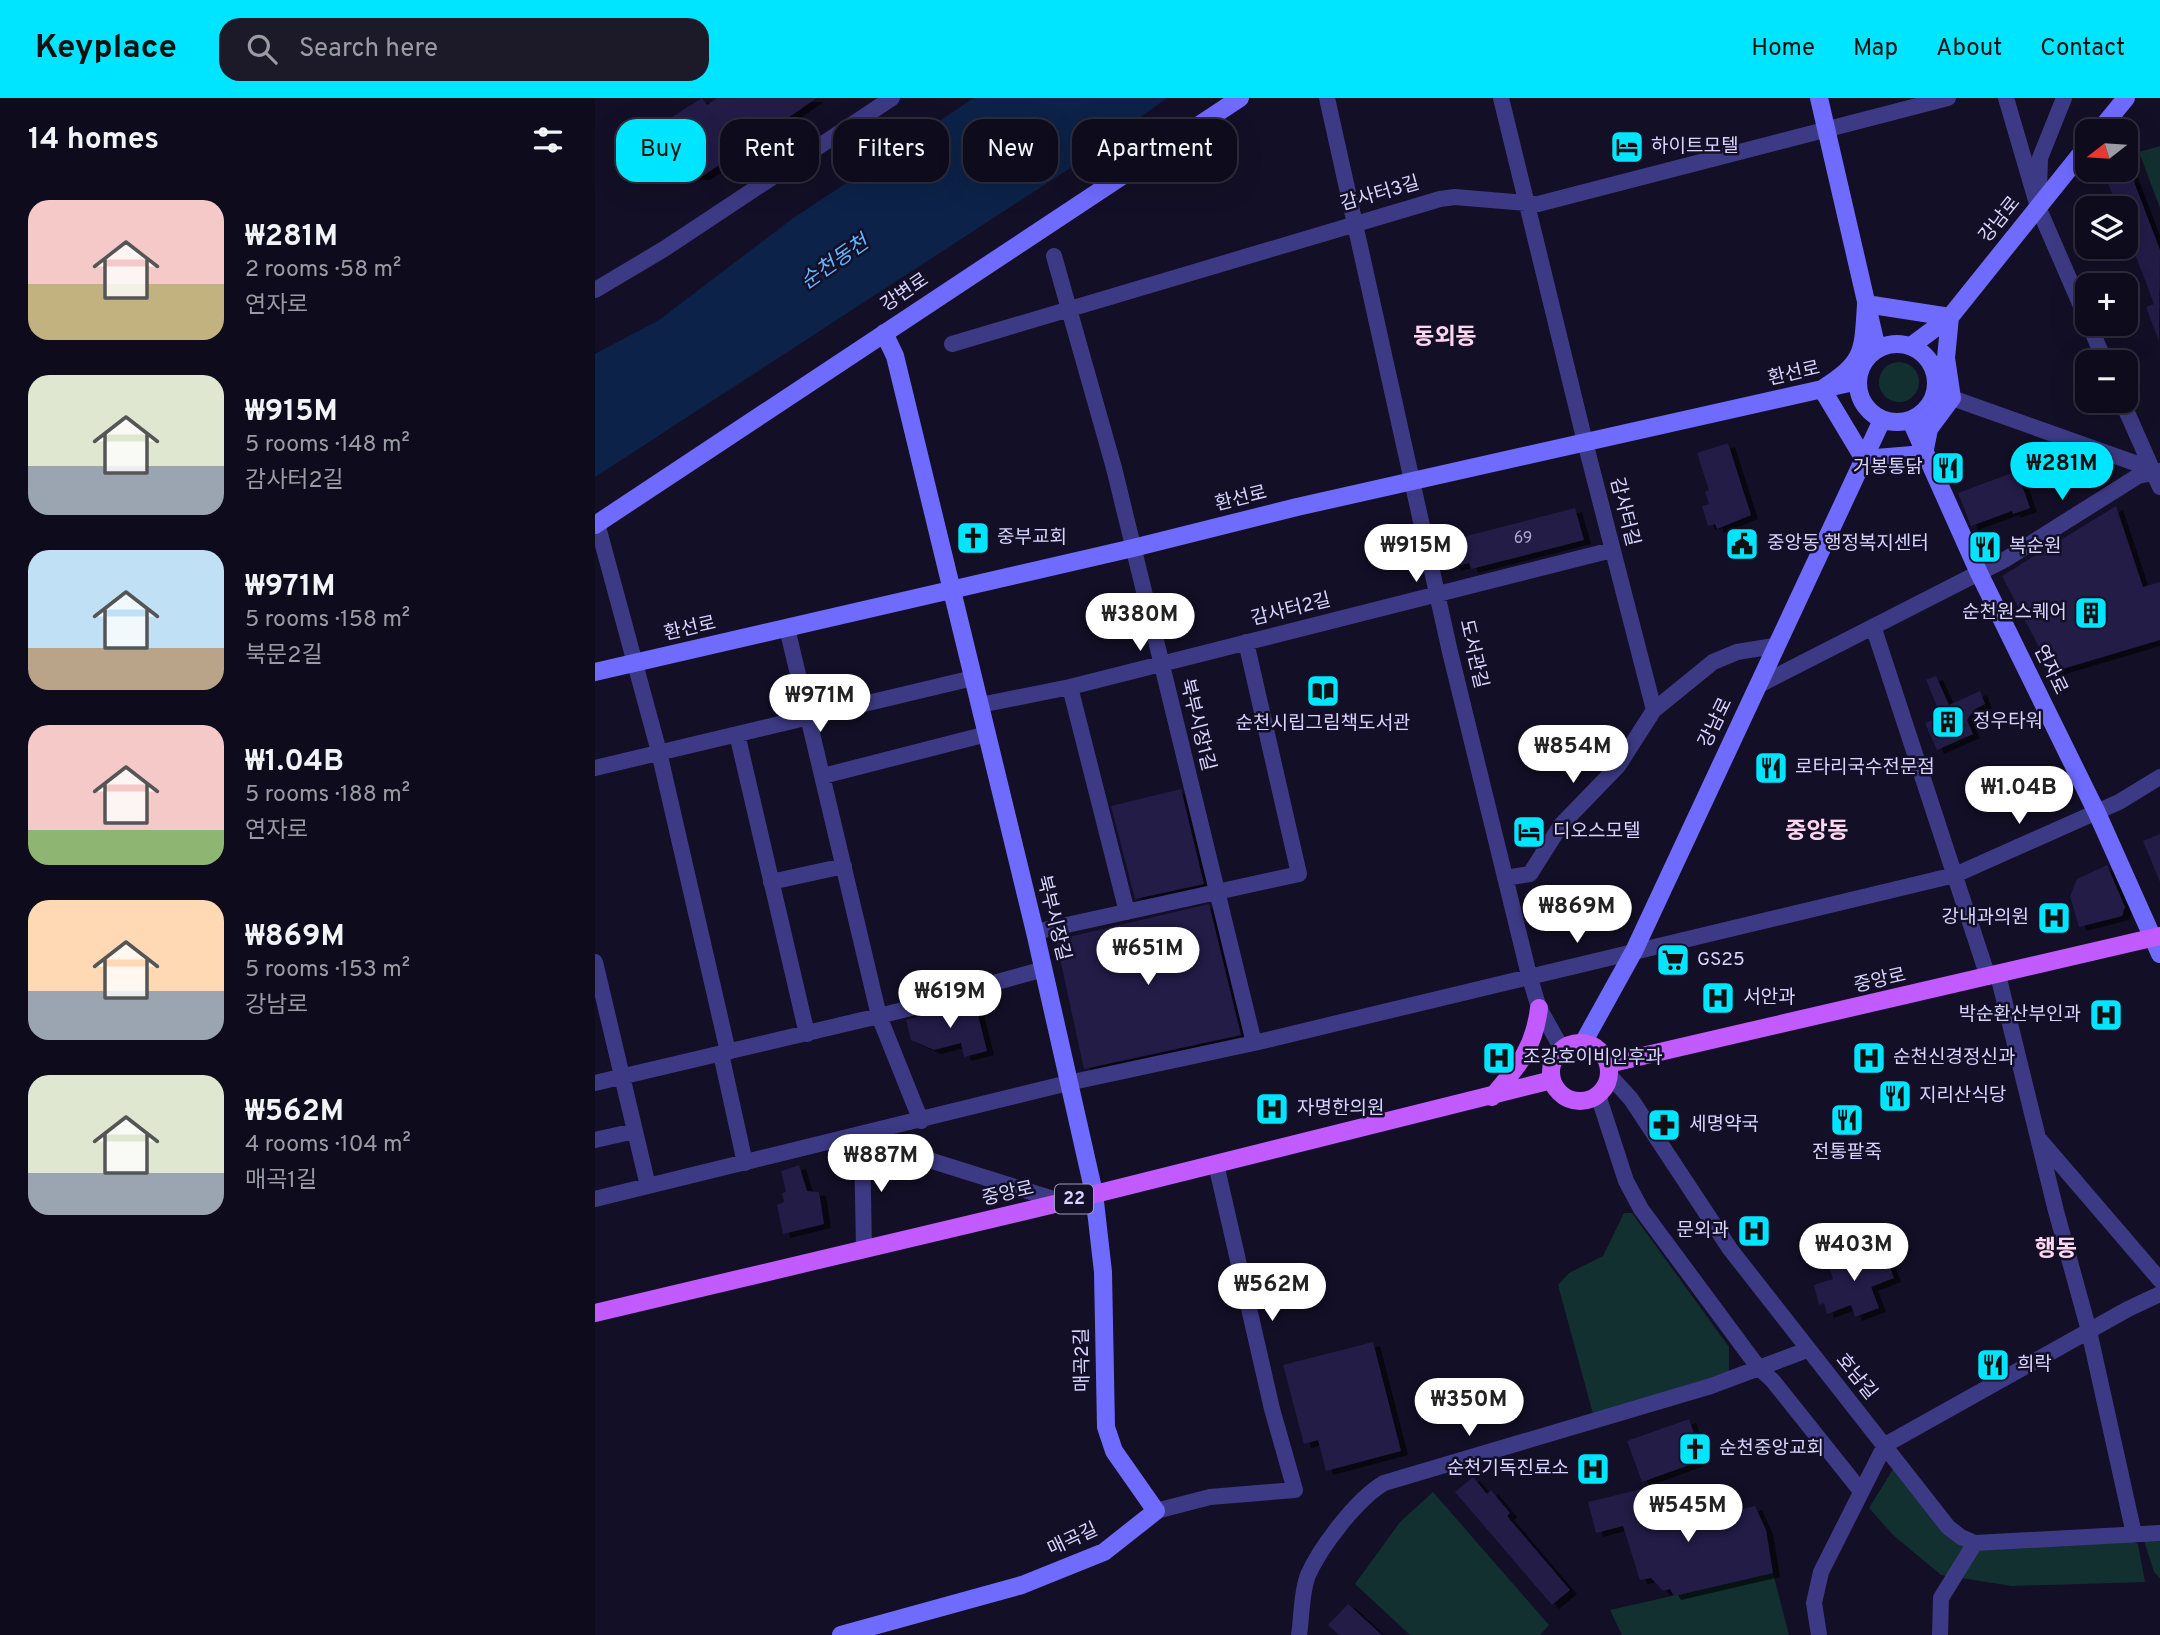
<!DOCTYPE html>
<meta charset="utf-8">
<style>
:root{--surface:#0e0b1c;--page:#1c1929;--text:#f1f3f6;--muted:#9b9ba3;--line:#2e2b3b;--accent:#00e5ff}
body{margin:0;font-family:Overpass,"Noto Sans KR",sans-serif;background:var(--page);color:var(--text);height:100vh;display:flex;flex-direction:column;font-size:26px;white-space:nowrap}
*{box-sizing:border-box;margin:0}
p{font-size:23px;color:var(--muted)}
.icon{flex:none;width:38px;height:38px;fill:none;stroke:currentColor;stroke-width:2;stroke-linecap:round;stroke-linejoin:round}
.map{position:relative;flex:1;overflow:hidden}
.drawer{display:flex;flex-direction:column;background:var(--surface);width:595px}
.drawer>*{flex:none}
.banner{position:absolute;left:21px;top:21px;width:665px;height:63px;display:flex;gap:14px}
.needle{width:46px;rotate:253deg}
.tools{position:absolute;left:1480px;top:21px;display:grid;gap:14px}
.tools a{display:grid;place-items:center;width:63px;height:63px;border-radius:14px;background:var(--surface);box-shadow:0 7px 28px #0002,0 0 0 2px var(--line);font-size:35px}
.price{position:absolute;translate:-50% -60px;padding:0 16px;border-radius:24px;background:#fff;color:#222;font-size:23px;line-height:46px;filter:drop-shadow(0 2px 4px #0008)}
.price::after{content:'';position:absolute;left:50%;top:42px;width:21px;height:16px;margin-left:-10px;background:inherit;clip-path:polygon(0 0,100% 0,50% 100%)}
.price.active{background:var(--accent);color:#111}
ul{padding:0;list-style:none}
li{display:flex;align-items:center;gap:21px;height:175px;padding:0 28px}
li span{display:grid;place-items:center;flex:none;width:196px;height:140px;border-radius:21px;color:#555}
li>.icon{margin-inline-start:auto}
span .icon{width:84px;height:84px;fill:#fffc;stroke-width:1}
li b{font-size:30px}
h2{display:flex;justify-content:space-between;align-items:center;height:84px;padding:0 28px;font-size:30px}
.chip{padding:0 24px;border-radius:21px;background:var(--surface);box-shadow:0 7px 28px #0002,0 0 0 2px var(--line);font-size:24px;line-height:63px}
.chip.active{background:var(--accent);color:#111}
header{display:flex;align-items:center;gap:42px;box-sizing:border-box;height:98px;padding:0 35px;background:var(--accent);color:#111}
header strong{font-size:33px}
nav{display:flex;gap:38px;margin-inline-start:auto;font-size:24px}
.search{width:490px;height:63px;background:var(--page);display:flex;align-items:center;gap:18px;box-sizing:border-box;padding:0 24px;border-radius:21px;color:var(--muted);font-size:26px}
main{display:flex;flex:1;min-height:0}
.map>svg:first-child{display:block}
.green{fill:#12302f}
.water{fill:#0c2248}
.building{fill:#241b47;filter:url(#shadow)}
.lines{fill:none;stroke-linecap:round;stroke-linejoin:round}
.street{stroke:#3d3a85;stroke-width:16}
.secondary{stroke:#6f6bff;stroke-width:18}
.primary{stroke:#c25bff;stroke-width:18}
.labels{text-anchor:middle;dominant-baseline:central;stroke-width:5;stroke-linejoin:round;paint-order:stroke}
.number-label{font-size:16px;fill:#aca6d1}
.shield{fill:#130f26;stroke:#9e99be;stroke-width:2}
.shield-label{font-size:18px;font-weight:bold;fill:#d9d4ff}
.poi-label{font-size:19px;fill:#d9d4ff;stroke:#130f26;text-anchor:start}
.street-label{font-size:19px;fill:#d9d4ff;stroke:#130f26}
.water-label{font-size:21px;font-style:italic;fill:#62b6ff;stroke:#130f26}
.quarter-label{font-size:23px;font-weight:bold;fill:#ffd6f0;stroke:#130f26}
</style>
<header>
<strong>Keyplace</strong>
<div class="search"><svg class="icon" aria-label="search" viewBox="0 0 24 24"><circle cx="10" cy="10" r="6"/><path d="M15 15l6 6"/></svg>Search here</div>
<nav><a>Home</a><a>Map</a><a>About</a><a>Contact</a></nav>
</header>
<main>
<section class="drawer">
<h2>14 homes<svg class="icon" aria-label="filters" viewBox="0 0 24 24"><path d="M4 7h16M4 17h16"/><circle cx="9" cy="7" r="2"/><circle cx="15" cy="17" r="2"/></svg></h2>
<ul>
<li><span style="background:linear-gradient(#f6c9c9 60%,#c2b280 0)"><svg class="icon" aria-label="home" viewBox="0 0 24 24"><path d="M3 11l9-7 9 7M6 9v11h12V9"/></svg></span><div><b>₩281M</b><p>2 rooms · 58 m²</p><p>연자로</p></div></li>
<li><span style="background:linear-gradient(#dfe7d0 65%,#9aa5b1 0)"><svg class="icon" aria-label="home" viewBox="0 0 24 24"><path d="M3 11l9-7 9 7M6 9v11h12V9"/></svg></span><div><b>₩915M</b><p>5 rooms · 148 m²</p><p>감사터2길</p></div></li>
<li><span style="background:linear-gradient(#bfe0f5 70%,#b9a48a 0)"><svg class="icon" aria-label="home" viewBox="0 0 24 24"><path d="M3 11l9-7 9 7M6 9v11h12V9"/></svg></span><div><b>₩971M</b><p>5 rooms · 158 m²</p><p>북문2길</p></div></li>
<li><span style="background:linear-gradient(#f6c9c9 75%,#8fb573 0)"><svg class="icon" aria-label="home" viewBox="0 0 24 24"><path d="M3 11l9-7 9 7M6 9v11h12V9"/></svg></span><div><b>₩1.04B</b><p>5 rooms · 188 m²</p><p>연자로</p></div></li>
<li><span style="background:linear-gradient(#ffd9b3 65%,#9aa5b1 0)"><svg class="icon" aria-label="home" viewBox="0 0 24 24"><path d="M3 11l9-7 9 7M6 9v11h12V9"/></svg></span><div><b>₩869M</b><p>5 rooms · 153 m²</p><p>강남로</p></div></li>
<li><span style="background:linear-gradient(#dfe7d0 70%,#9aa5b1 0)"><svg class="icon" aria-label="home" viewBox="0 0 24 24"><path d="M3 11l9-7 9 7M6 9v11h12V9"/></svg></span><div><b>₩562M</b><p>4 rooms · 104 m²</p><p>매곡1길</p></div></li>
</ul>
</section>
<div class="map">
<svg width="1565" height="1537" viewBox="0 0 1565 1537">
<defs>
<filter id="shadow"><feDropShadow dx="7" dy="4" stdDeviation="0" flood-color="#0009"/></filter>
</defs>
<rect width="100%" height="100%" fill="#130f26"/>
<path class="green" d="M1565,48V110L1544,54Z
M1284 284a20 20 0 1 1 40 0a20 20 0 1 1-40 0Z
M1029,1115H1037L1134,1249V1274L998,1316L963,1187L974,1175L1008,1158Z
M1300,1368L1364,1439L1537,1443L1543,1446L1550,1484L1417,1488L1346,1477L1298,1437L1274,1410Z
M838,1394L954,1527L945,1537H815L760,1486L805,1424Z
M1565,1442V1480L1559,1474L1549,1443Z
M1178,1475L1194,1537H1027L1015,1512Z"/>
<path class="water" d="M379,0H572L477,69L0,379V256L64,222L197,121Z"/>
<path class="building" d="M107,0L112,7L122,0H222L108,78L85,77L58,31Z
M1536,76L1565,152L1564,243L1551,209L1559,206L1531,132V110H1523L1513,85Z
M1133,345L1156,417L1122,431L1120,426L1113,428L1107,408L1114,406L1110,394L1114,392L1102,355Z
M1422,373L1435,410L1418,416L1417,413L1376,428L1363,395Z
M1521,408L1548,489L1565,484V542L1457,574L1407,478Z
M980,410L989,442L876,471L874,465L859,469L855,453L870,449L868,439Z
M1341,578L1354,607L1385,593L1390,606L1380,611L1372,622L1378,636L1342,652L1330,625L1346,618L1331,582Z
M586,691L609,786L540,801L516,708Z
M1565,736V784L1548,743Z
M1512,767L1530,809L1527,818L1484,829L1475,798L1482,781Z
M614,806L646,937L489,971L461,842Z
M380,905L392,953L369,959L366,945L339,952L316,942L311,922Z
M204,1067L212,1093L224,1094L229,1126L188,1136L182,1107L189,1104L187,1095L191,1094L186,1073Z
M1258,1152L1262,1164L1289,1153L1299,1180L1276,1189L1284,1210L1260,1219L1256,1207L1232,1216L1229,1205L1224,1207L1219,1187L1238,1181L1232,1163Z
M778,1244L806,1353L731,1373L723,1342L709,1346L688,1267Z
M1094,1321L1108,1362L1047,1384L1032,1343Z
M878,1379L892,1396L896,1392L915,1415L912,1418L975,1492L957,1507L860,1394Z
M1050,1390L1061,1432L1160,1408L1171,1432L1178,1475L1079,1498L1075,1491L1068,1493L1056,1480L1045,1482L1028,1428L1001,1435L993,1404Z
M753,1506L787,1537H744L733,1527Z"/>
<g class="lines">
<path class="street" d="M732,0L855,554L934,877L944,910L967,951
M906,0L990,344L1059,612
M1411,0L1443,109L1493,224
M1444,92L1445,60L1469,0
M459,158L519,370L659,945
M0,192L69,151L297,0
M1494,226L1510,264
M357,246L845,101L860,99L943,106L1353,0
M1342,291L1357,300L1540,365L1558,375
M1527,303L1565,389
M2,425L64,654L133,954
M192,530L284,918L326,1023
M1279,531L1393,879
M1162,588L1411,461L1543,378L1565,373
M475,589L532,814
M385,607L475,589L1017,452
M142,636L212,936
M0,670L378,580
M228,678L392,636
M910,780L935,776L966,727L1023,668L1059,612L1118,564L1142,554L1179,548
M176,784L249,768
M440,834L704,776L651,544
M0,864L53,1088
M1403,877L1461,1113L1494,1233L1539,1436
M126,956L150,1065
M1014,977L1036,1001L1135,1151L1353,1429L1366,1439L1380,1445L1565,1435
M0,985L284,918L367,897L388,888L449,871
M1003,997L1031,1083L1046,1111L1163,1269L1178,1283L1265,1392
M267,1041L269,1152
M1444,1041L1565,1182
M0,1042L40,1033
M260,1042L267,1041L468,1104
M0,1101L473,985L659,945L1360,777L1524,704L1565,679
M561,1413L615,1399L700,1392L677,1311L621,1066
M704,1537C707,1518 706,1495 713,1477C726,1448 762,1401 789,1385L1116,1288L1212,1252
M1224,1537L1219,1505L1226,1474L1290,1347L1533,1211L1565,1196
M1345,1537L1346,1500L1380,1445"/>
<path class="secondary" d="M1224,0L1282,251
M1504,33L1531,0
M1271,206L1355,219L1351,260L1357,300L1334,331L1329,356L1269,361L1227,291C1269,264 1268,256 1271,206Z
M1263 285a39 39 0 1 1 78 0a39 39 0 1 1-78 0Z
M1316,248L1355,219L1493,47
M1316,323L1384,475L1502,715L1565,856
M0,427L645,0
M0,574L538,450L702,409L1263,283
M988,945L1039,853L1287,322
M246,1537L427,1487L509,1454L561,1413L519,1353L511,1329L508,1174L499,1095L440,834L300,258L289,235"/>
<path class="primary" d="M956 974a29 29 0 1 1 58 0a29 29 0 1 1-58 0Z
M1013,966L1565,838
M897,999C923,968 939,951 944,910
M0,1215L468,1104L957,982"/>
</g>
<defs>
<symbol id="hotel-square" viewBox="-11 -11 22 22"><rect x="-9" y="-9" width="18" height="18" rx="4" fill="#00e5ff" stroke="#130f26"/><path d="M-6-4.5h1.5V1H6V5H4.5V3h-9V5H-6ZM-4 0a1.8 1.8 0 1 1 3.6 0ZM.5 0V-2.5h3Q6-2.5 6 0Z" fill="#111"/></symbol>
<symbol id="restaurant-square" viewBox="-11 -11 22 22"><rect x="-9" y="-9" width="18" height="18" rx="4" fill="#00e5ff" stroke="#130f26"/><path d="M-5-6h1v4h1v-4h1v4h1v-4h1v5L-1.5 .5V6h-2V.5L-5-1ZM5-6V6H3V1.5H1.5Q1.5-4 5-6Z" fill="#111"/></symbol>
<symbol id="church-square" viewBox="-11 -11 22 22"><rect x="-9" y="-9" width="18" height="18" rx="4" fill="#00e5ff" stroke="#130f26"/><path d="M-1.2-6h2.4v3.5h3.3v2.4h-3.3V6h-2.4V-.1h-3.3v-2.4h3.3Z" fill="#111"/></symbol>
<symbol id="civic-square" viewBox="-11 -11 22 22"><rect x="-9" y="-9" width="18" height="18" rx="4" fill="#00e5ff" stroke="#130f26"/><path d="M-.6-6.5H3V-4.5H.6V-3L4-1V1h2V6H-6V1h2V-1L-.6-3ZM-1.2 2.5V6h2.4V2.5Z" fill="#111"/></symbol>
<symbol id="building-square" viewBox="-11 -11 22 22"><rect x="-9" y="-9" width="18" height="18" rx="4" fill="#00e5ff" stroke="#130f26"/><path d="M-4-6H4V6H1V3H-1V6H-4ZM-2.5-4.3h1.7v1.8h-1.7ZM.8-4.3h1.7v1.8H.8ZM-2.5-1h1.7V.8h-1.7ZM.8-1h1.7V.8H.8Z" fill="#111"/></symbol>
<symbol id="library-square" viewBox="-11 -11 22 22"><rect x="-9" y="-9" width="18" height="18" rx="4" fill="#00e5ff" stroke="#130f26"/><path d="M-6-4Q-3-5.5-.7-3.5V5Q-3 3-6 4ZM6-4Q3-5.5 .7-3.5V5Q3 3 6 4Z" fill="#111"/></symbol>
<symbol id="hospital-square" viewBox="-11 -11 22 22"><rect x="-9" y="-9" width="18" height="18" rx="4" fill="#00e5ff" stroke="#130f26"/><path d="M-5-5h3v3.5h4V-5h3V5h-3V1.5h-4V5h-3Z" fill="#111"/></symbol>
<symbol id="supermarket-square" viewBox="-11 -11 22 22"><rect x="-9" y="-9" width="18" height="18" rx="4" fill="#00e5ff" stroke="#130f26"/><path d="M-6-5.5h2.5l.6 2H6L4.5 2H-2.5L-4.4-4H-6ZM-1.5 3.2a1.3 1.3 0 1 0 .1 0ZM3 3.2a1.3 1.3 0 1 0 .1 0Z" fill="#111"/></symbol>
<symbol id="pharmacy-square" viewBox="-11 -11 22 22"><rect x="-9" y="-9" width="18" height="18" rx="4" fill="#00e5ff" stroke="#130f26"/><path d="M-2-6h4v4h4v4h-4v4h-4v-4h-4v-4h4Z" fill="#111"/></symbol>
</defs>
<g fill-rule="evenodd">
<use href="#hotel-square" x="1013" y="30" width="38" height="38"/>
<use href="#restaurant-square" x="1334" y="351" width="38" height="38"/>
<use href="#church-square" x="359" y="421" width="38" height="38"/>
<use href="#civic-square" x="1128" y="427" width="38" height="38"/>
<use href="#restaurant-square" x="1371" y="430" width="38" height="38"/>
<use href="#building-square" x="1477" y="496" width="38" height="38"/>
<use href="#library-square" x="709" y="574" width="38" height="38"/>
<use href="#building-square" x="1334" y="605" width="38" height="38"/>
<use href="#restaurant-square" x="1157" y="651" width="38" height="38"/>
<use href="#hotel-square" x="915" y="715" width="38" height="38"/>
<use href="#hospital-square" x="1440" y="801" width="38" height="38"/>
<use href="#supermarket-square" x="1059" y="843" width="38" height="38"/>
<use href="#hospital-square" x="1104" y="881" width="38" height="38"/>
<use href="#hospital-square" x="1492" y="898" width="38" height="38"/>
<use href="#hospital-square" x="885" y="941" width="38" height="38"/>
<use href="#hospital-square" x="1255" y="941" width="38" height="38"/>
<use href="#restaurant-square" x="1281" y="979" width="38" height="38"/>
<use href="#hospital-square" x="658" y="992" width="38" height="38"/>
<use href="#restaurant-square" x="1233" y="1003" width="38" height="38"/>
<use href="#pharmacy-square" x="1050" y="1008" width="38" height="38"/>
<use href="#hospital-square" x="1140" y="1114" width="38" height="38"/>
<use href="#restaurant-square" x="1379" y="1248" width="38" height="38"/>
<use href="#church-square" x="1081" y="1332" width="38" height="38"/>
<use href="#hospital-square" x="979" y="1352" width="38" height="38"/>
</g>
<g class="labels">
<g class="number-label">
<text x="928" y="441">69</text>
</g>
<rect class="shield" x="460" y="1086.5" width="38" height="29" rx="5"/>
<g class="shield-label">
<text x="479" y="1101">22</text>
</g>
<g class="poi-label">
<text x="1056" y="49">하이트모텔</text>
<text x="1328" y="370" text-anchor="end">거봉통닭</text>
<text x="402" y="440">중부교회</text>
<text x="1172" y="446">중앙동 행정복지센터</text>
<text x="1414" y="449">복순원</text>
<text x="1472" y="515" text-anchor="end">순천원스퀘어</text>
<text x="1378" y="624">정우타워</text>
<text x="728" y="626" text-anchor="middle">순천시립그림책도서관</text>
<text x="1200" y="670">로타리국수전문점</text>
<text x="958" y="734">디오스모텔</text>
<text x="1434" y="820" text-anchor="end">강내과의원</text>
<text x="1102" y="862">GS25</text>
<text x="1148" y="900">서안과</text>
<text x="1486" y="917" text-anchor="end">박순환산부인과</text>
<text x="928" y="960">조강호이비인후과</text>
<text x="1298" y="960">순천신경정신과</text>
<text x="1324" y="998">지리산식당</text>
<text x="702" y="1011">자명한의원</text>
<text x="1094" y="1027">세명약국</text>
<text x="1252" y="1055" text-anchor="middle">전통팥죽</text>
<text x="1134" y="1133" text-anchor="end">문외과</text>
<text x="1422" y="1267">희락</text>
<text x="1124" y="1351">순천중앙교회</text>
<text x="974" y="1371" text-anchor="end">순천기독진료소</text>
</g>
<g class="street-label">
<text transform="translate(785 96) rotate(-16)">감사터3길</text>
<text transform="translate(1405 122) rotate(-51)">강남로</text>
<text transform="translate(310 195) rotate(-34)">강변로</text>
<text transform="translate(1199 276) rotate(-13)">환선로</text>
<text transform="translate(646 401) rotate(-14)">환선로</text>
<text transform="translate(1029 414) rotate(76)">감사터길</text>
<text transform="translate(696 512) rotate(-14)">감사터2길</text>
<text transform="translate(95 531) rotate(-13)">환선로</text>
<text transform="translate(878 556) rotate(77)">도서관길</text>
<text transform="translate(1455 572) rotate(64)">연자로</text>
<text transform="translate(1121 625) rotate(-64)">강남로</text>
<text transform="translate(602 627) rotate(76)">북부시장1길</text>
<text transform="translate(458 820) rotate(76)">북부시장길</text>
<text transform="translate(1285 883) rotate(-13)">중앙로</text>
<text transform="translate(413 1096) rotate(-13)">중앙로</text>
<text transform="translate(488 1262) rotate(-91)">매곡2길</text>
<text transform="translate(1261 1279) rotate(51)">호남길</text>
<text transform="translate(478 1442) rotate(-25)">매곡길</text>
</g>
<g class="water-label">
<text transform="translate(240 165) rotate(-35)">순천동천</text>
</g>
<g class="quarter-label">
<text x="850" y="240">동외동</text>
<text x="1222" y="734">중앙동</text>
<text x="1461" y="1152">행동</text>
</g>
</g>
</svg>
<div class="tools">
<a><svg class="needle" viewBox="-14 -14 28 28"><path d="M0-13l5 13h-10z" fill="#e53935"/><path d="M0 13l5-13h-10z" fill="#9b9ba3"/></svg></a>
<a><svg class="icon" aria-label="layers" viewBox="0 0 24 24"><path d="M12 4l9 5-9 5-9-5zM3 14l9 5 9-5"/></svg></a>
<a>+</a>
<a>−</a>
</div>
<b class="price active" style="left:1467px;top:404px">₩281M</b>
<b class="price" style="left:821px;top:486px">₩915M</b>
<b class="price" style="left:545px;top:555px">₩380M</b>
<b class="price" style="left:225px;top:636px">₩971M</b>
<b class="price" style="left:978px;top:687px">₩854M</b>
<b class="price" style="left:1424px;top:728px">₩1.04B</b>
<b class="price" style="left:982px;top:847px">₩869M</b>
<b class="price" style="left:553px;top:889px">₩651M</b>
<b class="price" style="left:355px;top:932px">₩619M</b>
<b class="price" style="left:286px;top:1096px">₩887M</b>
<b class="price" style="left:1259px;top:1185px">₩403M</b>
<b class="price" style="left:677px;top:1225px">₩562M</b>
<b class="price" style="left:874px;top:1340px">₩350M</b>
<b class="price" style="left:1093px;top:1446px">₩545M</b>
<div class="banner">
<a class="chip active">Buy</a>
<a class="chip">Rent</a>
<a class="chip">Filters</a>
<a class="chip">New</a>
<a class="chip">Apartment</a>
</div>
</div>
</main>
